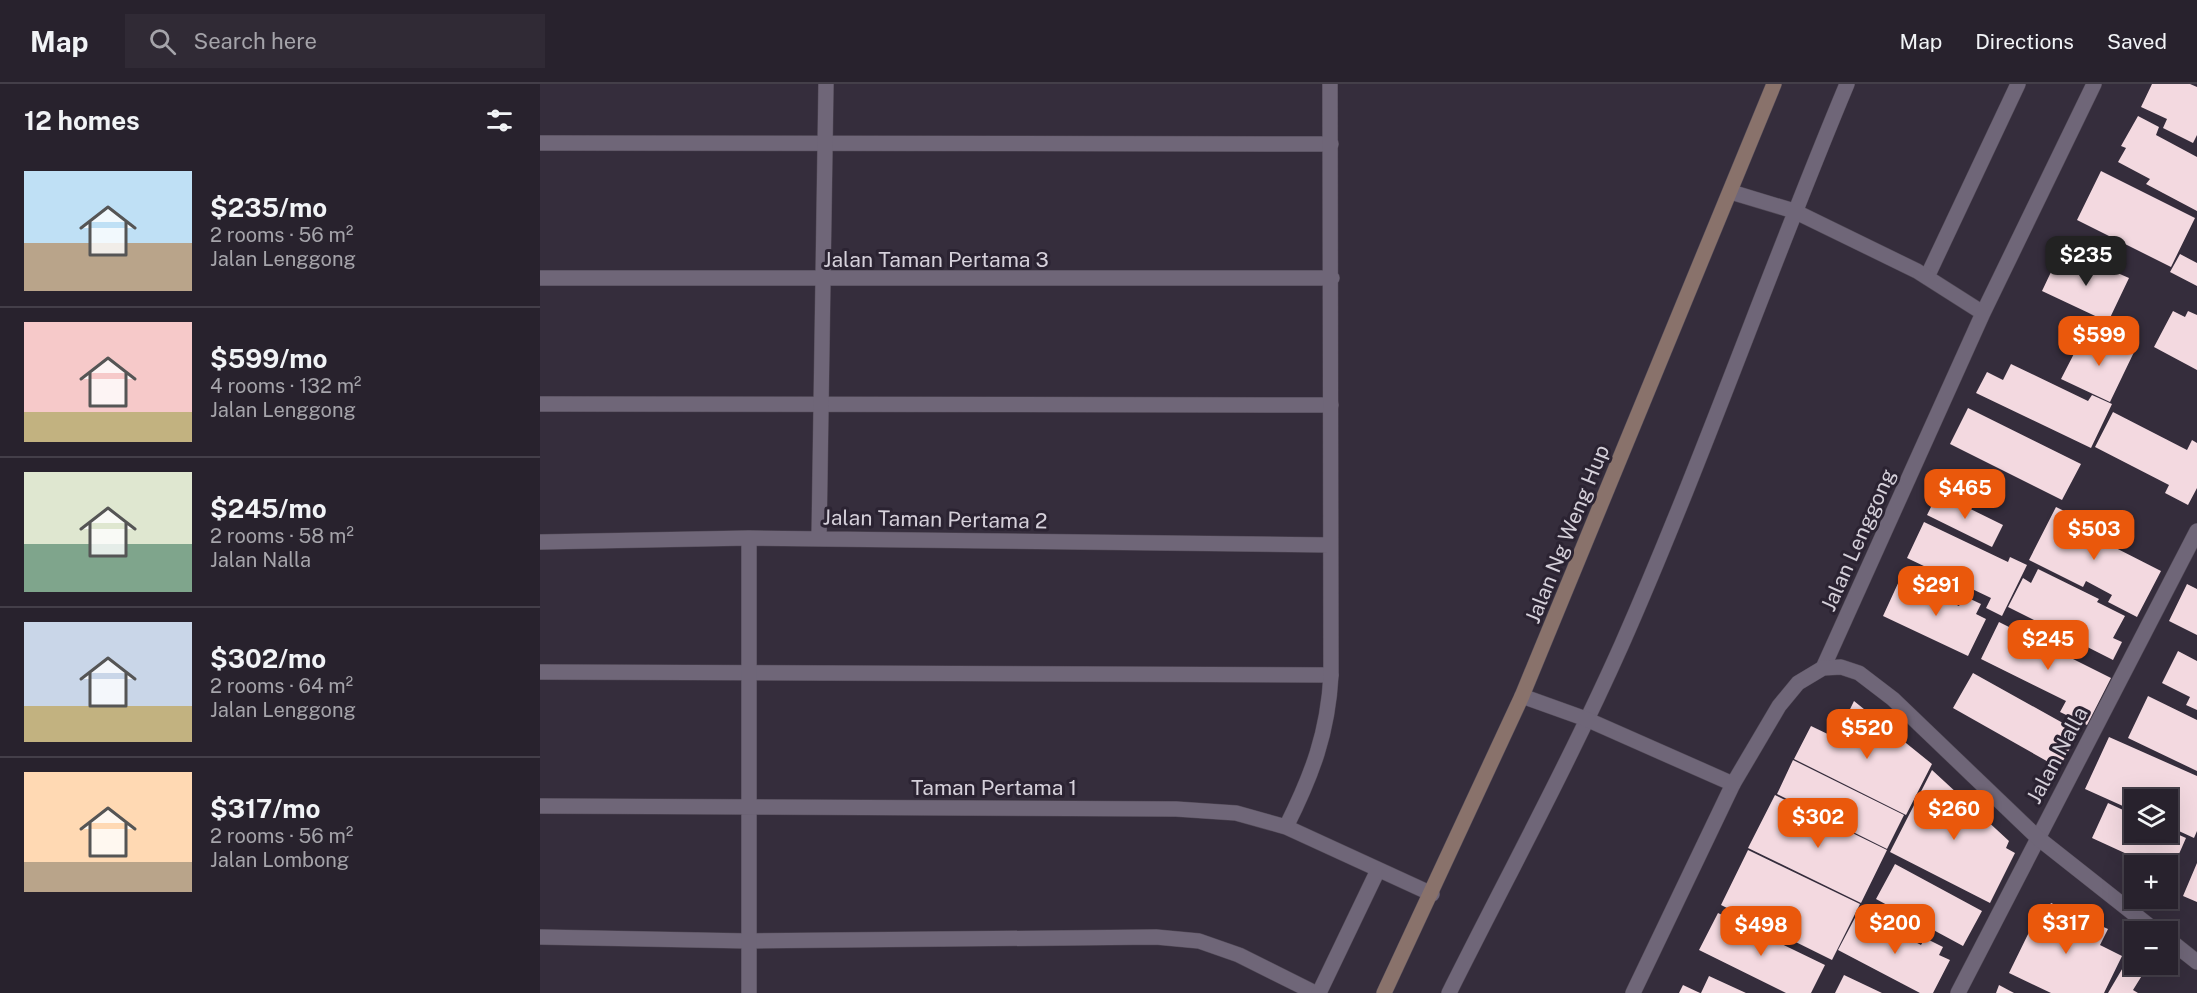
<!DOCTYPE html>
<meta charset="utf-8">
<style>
:root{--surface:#28222d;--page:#302a35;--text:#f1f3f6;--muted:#a5a4aa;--line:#443f49;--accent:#ea580c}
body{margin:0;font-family:"Public Sans",sans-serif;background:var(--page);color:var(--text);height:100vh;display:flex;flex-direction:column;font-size:22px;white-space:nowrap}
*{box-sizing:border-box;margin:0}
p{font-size:20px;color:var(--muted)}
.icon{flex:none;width:33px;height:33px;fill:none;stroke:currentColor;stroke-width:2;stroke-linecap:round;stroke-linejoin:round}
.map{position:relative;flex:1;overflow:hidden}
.details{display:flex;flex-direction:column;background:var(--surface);width:540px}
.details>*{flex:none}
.controls{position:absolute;left:1584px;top:705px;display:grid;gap:12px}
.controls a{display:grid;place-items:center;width:54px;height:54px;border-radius:0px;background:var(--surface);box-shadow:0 6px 24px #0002,0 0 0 2px var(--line);font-size:30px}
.price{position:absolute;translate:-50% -51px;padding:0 14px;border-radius:12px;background:var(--accent);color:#fff;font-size:20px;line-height:39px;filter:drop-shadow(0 2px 3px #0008)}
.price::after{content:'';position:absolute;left:50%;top:36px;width:18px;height:14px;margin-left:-9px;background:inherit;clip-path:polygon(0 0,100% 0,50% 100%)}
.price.selected{background:#222;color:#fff}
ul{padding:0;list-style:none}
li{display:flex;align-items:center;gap:18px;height:150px;padding:0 24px}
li+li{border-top:2px solid var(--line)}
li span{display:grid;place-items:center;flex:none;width:168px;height:120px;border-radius:0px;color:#555}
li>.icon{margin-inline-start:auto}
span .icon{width:72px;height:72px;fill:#fffc;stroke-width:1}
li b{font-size:26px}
h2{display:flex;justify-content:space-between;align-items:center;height:72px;padding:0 24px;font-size:26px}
header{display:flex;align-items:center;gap:36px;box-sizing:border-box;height:84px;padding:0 30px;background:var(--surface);border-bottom:2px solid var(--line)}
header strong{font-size:28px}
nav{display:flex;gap:33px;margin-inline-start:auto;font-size:21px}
.search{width:420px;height:54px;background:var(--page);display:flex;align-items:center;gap:15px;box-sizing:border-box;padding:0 21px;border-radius:0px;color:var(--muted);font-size:22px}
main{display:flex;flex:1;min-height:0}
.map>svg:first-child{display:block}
.building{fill:#f3d9e0}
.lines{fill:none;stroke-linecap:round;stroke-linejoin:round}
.service-casing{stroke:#514956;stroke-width:16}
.minor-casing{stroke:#514956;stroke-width:16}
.tertiary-casing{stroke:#514956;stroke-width:16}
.secondary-casing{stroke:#514956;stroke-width:16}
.service{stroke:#6f6678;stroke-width:15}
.minor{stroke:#6f6678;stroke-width:15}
.tertiary{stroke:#6f6678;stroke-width:15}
.secondary{stroke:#89726b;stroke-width:15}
.labels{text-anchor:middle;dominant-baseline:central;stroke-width:6;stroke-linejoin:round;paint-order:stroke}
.street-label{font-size:21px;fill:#d5d0da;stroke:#2b2332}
</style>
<header>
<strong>Map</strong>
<div class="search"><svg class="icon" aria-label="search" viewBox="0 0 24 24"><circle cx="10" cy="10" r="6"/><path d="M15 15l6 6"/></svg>Search here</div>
<nav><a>Map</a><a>Directions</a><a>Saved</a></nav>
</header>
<main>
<section class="details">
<h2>12 homes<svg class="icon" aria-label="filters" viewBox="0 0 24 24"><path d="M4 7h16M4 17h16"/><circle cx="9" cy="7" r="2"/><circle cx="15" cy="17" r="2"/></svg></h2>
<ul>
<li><span style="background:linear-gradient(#bfe0f5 60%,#b9a48a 0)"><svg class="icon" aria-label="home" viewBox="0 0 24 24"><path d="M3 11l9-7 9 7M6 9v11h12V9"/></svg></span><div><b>$235/mo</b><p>2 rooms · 56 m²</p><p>Jalan Lenggong</p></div></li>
<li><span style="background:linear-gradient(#f6c9c9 75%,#c2b280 0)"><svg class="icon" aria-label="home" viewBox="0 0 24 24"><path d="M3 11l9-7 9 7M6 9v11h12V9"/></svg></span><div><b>$599/mo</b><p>4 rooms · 132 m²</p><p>Jalan Lenggong</p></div></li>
<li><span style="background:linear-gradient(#dfe7d0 60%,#7fa58c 0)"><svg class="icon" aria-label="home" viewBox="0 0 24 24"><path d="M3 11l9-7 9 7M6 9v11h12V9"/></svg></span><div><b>$245/mo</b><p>2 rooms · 58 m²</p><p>Jalan Nalla</p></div></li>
<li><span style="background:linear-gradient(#c9d6e8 70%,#c2b280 0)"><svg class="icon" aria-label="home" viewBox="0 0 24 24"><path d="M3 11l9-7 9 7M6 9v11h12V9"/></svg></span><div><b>$302/mo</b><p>2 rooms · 64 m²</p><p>Jalan Lenggong</p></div></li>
<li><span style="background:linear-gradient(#ffd9b3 75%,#b9a48a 0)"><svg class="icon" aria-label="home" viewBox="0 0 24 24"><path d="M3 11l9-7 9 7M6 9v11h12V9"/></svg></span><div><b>$317/mo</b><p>2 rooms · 56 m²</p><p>Jalan Lombong</p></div></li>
</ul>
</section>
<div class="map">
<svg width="1657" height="909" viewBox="0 0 1657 909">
<rect width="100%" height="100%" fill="#352d3c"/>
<path class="building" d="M1612,0H1650L1657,3V51L1653,59L1623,44L1627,35L1601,23Z
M1598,32L1619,43L1616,51L1657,73V127L1606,100L1610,95L1578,78L1586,64L1581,62Z
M1561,87L1655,134L1631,183L1537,136Z
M1520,169L1555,186L1557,180L1589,194L1568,238L1502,207Z
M1640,170L1657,179V202L1630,188Z
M1633,227L1645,233L1648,227L1657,231V286L1614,263Z
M1565,252L1595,266L1570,318L1521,295L1541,256L1558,264Z
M1471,280L1548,317L1552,311L1572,320L1551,364L1436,309L1447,288L1463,296Z
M1428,324L1541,380L1522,416L1410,360Z
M1573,328L1647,366L1652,356L1657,359V404L1648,421L1625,409L1629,401L1555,363Z
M1398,409L1463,441L1452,463L1387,431Z
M1516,423L1571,450L1566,459L1621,487L1597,533L1568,518L1572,511L1546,497L1543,503L1489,476Z
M1384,438L1468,478L1470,473L1487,481L1462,532L1446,524L1451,514L1367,474Z
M1498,485L1559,515L1557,518L1585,532L1573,554L1582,558L1573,576L1468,523L1483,494L1491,499Z
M1360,495L1419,522L1424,512L1441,520L1436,530L1446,535L1428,572L1343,532Z
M1647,500L1657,505V551L1629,537Z
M1459,538L1571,594L1547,641L1520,628L1526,617L1441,575Z
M1638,567L1657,577V626L1646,621L1650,613L1622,599Z
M1433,589L1539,648L1519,684L1413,624Z
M1608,612L1657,636V687L1588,654Z
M1314,617L1392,680L1366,731L1254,675L1271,642L1296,654Z
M1569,653L1657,692V747L1654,754L1628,742V716H1594V727L1545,705Z
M1253,676L1364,731L1347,765L1237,710Z
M1392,686L1469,757L1466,764L1475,769L1450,819L1350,768Z
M1235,711L1347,766L1321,819L1208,764Z
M1568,719L1594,731V748H1628V746L1646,754L1628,795V782H1597L1600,776L1552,754Z
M1208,766L1320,820L1292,876L1181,821Z
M1657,779V818L1643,812Z
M1355,780L1442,827L1423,862L1336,815Z
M1511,819L1568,845L1560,861L1582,872L1564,909H1511L1469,889L1497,832L1503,835Z
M1318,828L1381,861L1385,854L1403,863L1399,871L1410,876L1393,909H1380L1298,866Z
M1178,829L1285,881L1271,909H1246L1159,866Z
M1588,875L1606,885L1593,906L1598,909H1568Z
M1304,891L1342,909H1295Z
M1169,892L1206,909H1161Z
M1143,901L1160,909H1139Z
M1459,901L1474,909H1456Z"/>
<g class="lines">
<defs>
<path id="service" d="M0,59L791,60
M1387,193L1478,0
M0,320L791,321
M0,588L791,591
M0,853L209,857L616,853L659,857L699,871L775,909"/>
<path id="minor" d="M1191,108L1254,127L1377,187L1443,229
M0,194H792
M209,454V909
M279,455L286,0
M0,458L209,454L790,461
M1283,584L1443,229L1554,0
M0,722L636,725L696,729L746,743L892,810
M746,743C772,691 788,649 791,591L790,0
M779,909L838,786
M909,909C967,793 1029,679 1082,560C1163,376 1229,186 1307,0
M1093,909L1193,700
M1418,909L1657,447"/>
<path id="tertiary" d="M982,612L1046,635L1193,700L1239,622L1258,599L1283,584L1301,583L1319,589L1353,615L1498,754L1617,848
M1628,855L1657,878"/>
<path id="secondary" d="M844,909L982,612L1234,0"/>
</defs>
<use href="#service" class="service-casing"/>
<use href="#minor" class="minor-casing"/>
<use href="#tertiary" class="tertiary-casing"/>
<use href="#secondary" class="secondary-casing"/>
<use href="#service" class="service"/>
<use href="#minor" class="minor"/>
<use href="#tertiary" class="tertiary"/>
<use href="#secondary" class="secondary"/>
</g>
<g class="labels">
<g class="street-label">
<text x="396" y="175">Jalan Taman Pertama 3</text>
<text transform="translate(395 435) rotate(1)">Jalan Taman Pertama 2</text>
<text transform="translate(1027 450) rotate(-68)">Jalan Ng Weng Hup</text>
<text transform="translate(1318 456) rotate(-66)">Jalan Lenggong</text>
<text transform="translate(1517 671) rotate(-62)">Jalan Nalla</text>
<text x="454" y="703">Taman Pertama 1</text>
</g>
</g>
</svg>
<div class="controls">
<a><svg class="icon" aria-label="layers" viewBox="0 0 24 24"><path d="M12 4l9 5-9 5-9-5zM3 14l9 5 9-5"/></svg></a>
<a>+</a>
<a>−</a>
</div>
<b class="price selected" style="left:1546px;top:203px">$235</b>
<b class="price" style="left:1559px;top:283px">$599</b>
<b class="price" style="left:1425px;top:436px">$465</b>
<b class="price" style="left:1554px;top:477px">$503</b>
<b class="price" style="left:1396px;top:533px">$291</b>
<b class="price" style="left:1508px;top:587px">$245</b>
<b class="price" style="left:1327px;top:676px">$520</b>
<b class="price" style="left:1414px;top:757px">$260</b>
<b class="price" style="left:1278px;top:765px">$302</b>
<b class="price" style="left:1355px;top:871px">$200</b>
<b class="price" style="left:1526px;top:871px">$317</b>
<b class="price" style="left:1221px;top:873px">$498</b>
</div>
</main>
